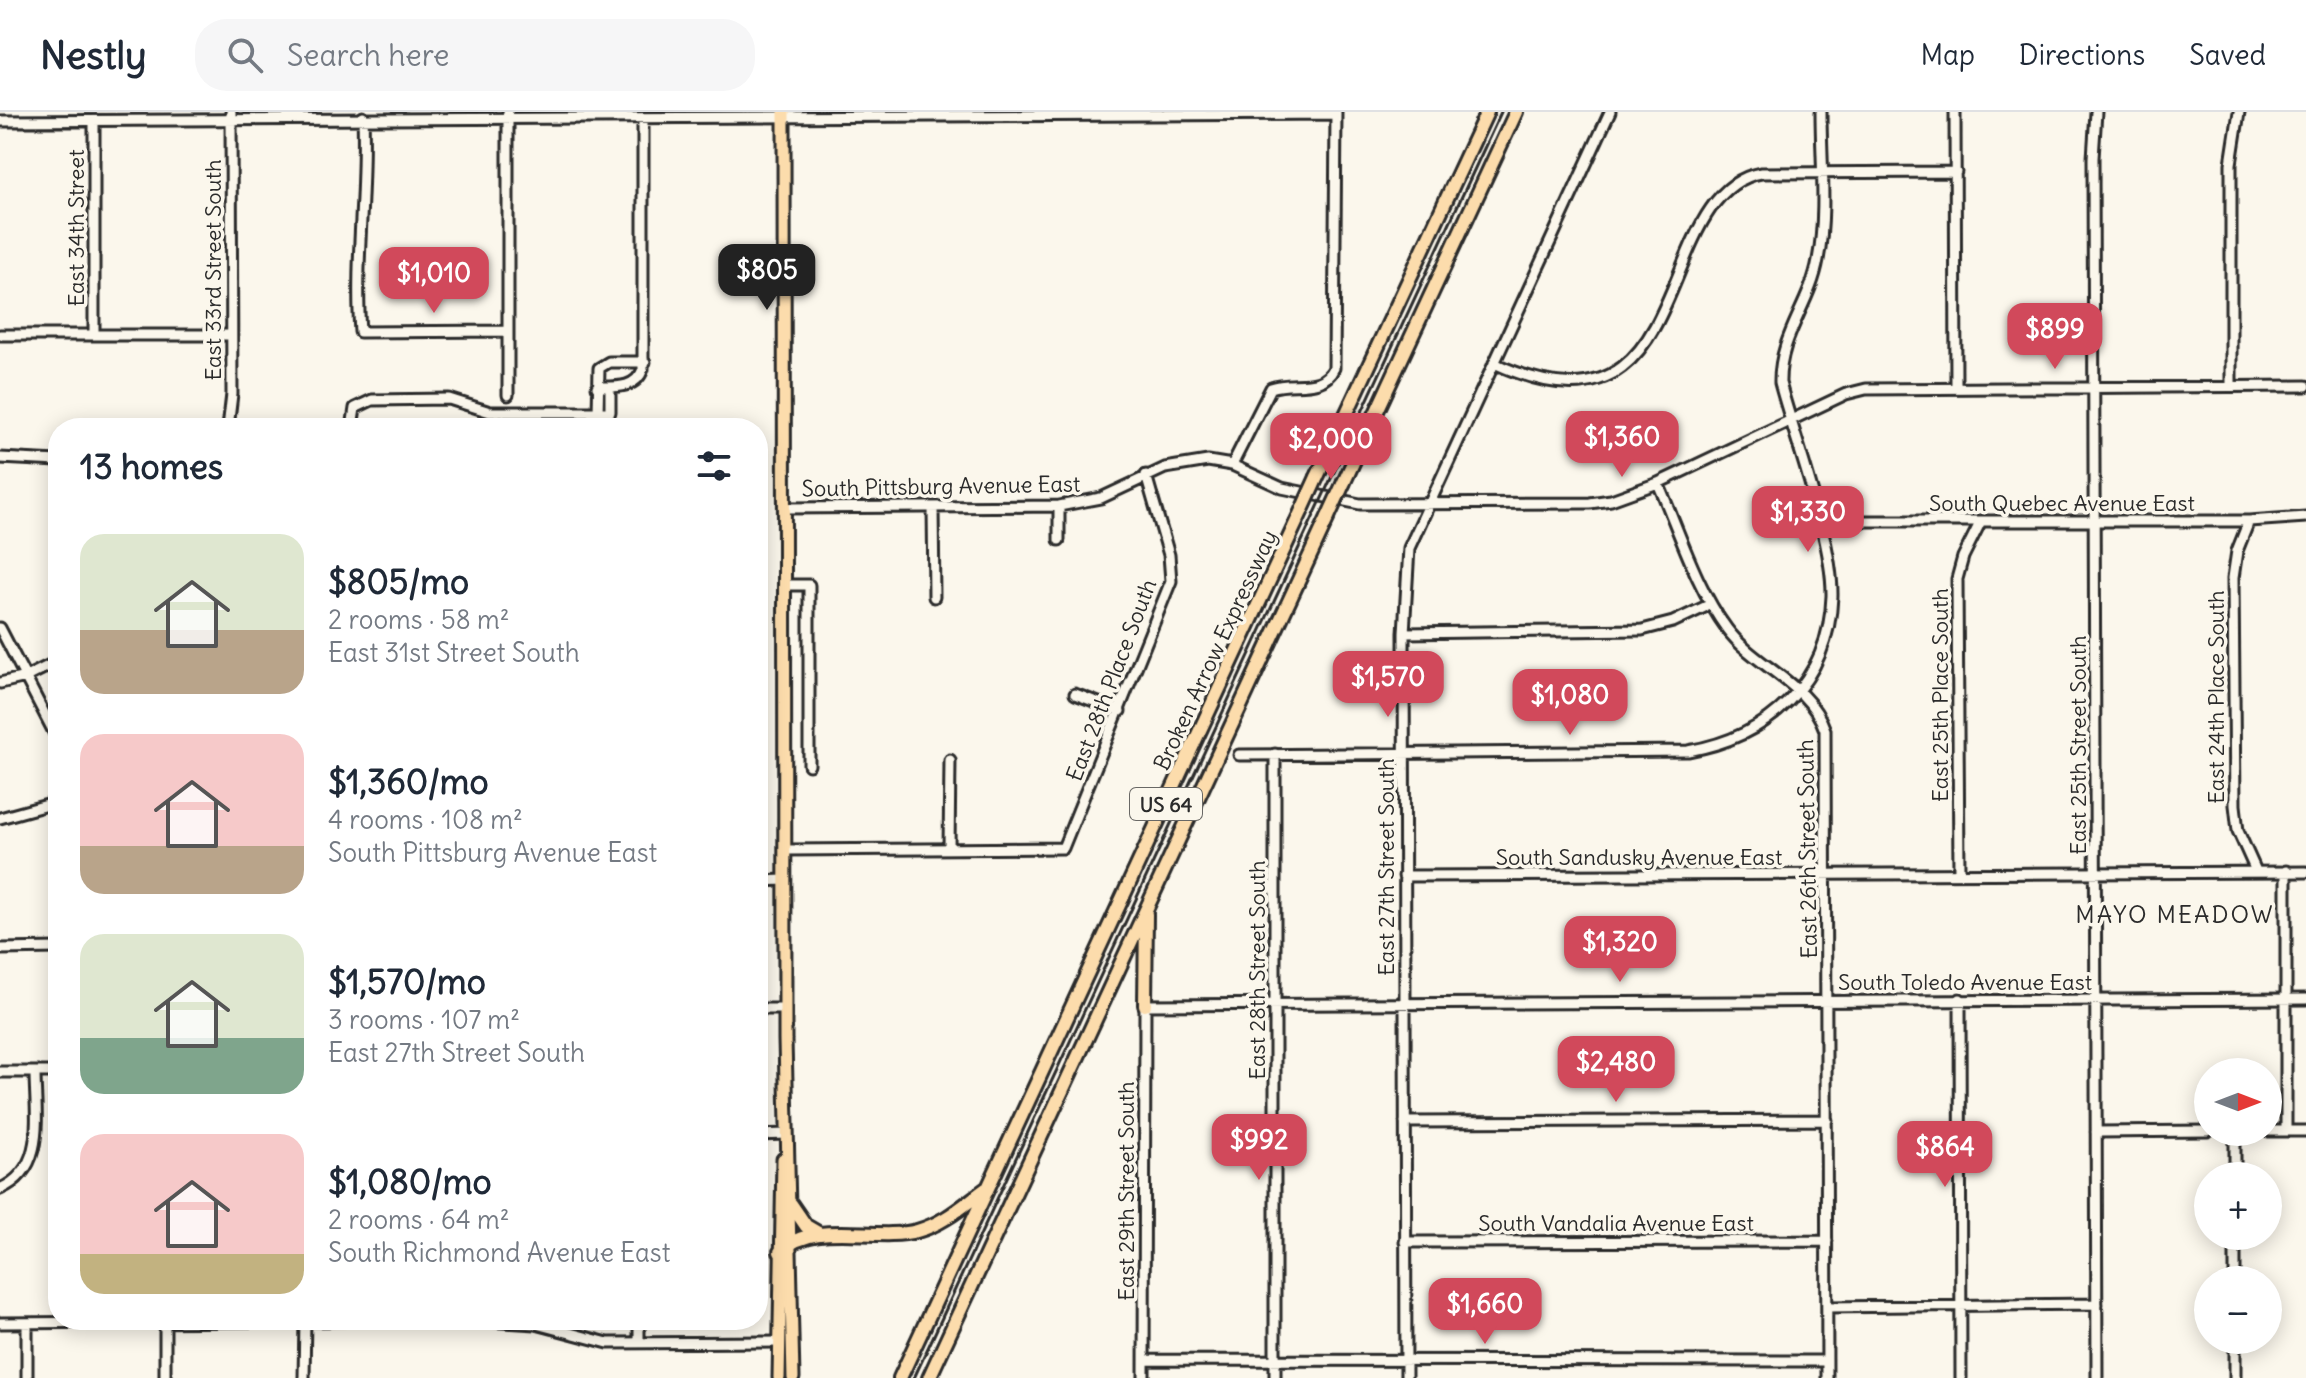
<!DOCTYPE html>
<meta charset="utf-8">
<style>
:root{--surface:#fff;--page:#f6f6f7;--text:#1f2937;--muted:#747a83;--line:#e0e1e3;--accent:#d1495b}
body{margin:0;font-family:Delius,sans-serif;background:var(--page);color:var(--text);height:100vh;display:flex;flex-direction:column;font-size:30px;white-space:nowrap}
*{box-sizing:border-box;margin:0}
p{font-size:26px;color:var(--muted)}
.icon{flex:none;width:44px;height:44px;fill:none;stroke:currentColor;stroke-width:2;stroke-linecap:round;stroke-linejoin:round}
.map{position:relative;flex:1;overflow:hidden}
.details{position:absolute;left:48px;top:306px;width:720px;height:912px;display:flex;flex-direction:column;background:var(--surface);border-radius:32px;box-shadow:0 4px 20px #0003}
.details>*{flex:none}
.needle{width:52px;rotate:90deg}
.controls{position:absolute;left:2194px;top:946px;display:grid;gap:16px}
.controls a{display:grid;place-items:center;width:88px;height:88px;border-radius:50%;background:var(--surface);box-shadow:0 4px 20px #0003;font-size:40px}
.price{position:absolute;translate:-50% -68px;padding:0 18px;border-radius:16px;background:var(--accent);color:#fff;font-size:26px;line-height:52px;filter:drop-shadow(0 2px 4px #0008)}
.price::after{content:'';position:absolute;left:50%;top:48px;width:24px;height:18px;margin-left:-12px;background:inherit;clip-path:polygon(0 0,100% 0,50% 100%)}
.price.on{background:#222;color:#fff}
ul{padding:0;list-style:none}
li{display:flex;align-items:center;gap:24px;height:200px;padding:0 32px}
li span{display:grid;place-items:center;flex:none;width:224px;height:160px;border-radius:24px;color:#555}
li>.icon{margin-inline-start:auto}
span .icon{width:96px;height:96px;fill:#fffc;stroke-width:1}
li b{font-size:34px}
h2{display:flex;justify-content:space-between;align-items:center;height:96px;padding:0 32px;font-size:34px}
header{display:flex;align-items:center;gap:48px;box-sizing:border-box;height:112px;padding:0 40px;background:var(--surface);border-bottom:2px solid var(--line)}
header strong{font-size:38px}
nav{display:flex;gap:44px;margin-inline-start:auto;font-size:28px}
.search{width:560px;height:72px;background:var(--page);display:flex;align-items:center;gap:20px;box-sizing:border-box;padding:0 28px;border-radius:32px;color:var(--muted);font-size:30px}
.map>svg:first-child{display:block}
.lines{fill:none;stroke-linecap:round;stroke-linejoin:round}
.minor-casing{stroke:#2b2b2b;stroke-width:15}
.major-casing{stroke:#2b2b2b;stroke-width:17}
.highway-casing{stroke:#2b2b2b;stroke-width:18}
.minor{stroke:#fbf7ec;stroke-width:9}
.major{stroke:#fcdcac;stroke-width:11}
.highway{stroke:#fcdcac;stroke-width:12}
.rail{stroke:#2b2b2b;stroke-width:3}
.highway-bridge-casing{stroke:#2b2b2b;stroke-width:18;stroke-linecap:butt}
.highway-bridge{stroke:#fcdcac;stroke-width:12}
.labels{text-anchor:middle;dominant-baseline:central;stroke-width:7;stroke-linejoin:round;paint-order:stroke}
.shield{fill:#fbf7ec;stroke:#696865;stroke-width:2}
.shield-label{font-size:20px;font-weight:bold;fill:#2b2b2b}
.street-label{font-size:22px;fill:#2b2b2b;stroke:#fbf7ec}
.neighbourhood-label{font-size:24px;letter-spacing:2px;fill:#2b2b2b;stroke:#fbf7ec}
</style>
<header>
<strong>Nestly</strong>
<div class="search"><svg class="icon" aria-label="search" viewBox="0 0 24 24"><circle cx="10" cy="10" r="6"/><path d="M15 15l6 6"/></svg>Search here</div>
<nav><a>Map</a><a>Directions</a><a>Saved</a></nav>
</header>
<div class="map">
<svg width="2306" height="1266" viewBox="0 0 2306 1266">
<rect width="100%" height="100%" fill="#fbf7ec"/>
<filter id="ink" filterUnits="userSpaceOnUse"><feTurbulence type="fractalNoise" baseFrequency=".0125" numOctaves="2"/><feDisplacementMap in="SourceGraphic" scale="16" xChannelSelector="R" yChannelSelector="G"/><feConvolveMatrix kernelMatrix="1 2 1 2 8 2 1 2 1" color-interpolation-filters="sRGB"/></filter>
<g filter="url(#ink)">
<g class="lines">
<defs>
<path id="minor" d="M508,0V283
M1955,0L1956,276
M2096,0L2093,46L2097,1266
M363,5C366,77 355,148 360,220L508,219
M0,9L1336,2
M94,9V223
M0,223H231
M1494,251C1700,346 1649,81 1761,61L1956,60
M2231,274V52L2239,0
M597,275C616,275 636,277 643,257V6
M598,301L599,256L609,250H645
M228,316L232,282L231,0
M352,316L355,296L372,288L449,287L490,300H610V275
M0,346L58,349
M1232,353L1271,276C1292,268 1322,281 1334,256L1336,0
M1658,371C1679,419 1696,475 1727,517C1755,555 1809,571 1825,618L1827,1266
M1059,394V428
M933,395L934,485
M785,396L1059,394L1101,386L1165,356L1208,349L1232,353L1282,376L1360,392L1590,391L1611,388L1658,371L1846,282L1866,277L2306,274
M1818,409H2249L2306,405
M2249,409L2237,439L2233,466L2235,693L2238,719L2256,759
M785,473H809V653
M0,516L58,628
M1404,521L1642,518L1673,510L1711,492
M0,571L26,565L58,549
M1075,582L1120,599
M1275,642V1266
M1239,643L1688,639C1769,625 1829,570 1832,484C1833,428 1795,328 1780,271C1779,224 1810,193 1818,148C1827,101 1821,48 1821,0
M0,706L58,690
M949,737L950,648
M785,738L1063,736L1171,469L1169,443L1146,363
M2286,759V1019
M1959,761L1957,467L1963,445L1981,409
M1404,764L2306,760
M758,769L785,768
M0,837L58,836
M1960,887L1961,1266
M758,897H785
M0,960H58
M1405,1010L1827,1008
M2268,1019H2306
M2096,1020L2208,1019
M2235,1020V1064
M758,1023L786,1022
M0,1077C47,1057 35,1002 35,960
M2235,1124V1168
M1405,1130L1827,1129
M1827,1195L2097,1192
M469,1208L536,1212L608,1231L779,1230
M639,1208V1231
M165,1210V1266
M0,1211L419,1208
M27,1211V1266
M2235,1228V1266
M1144,1248L1827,1249
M304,1266L305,1208
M1144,1266L1145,893L2306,887
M1406,1266L1404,521L1409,436L1610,0"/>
<path id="major" d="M784,0L785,928L793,1266
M779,1266L783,1047"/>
<path id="highway" d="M1317,365L1487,0
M1344,370L1516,0
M1145,893L1146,802
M791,1092L806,1114L818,1121
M780,1140C813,1106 874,1130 917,1119C944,1112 965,1092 986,1077
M900,1266L1302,398
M929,1266L1328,405"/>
</defs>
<use href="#minor" class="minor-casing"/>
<use href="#major" class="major-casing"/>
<use href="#highway" class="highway-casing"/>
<use href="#minor" class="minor"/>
<use href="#major" class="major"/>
<use href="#highway" class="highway"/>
<path class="rail" d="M914,1266L1501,0"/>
<defs>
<path id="highway-bridge" d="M1302,398L1317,365
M1328,405L1344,370"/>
</defs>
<use href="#highway-bridge" class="highway-bridge-casing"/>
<use href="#highway-bridge" class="highway-bridge"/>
</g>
</g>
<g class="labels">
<rect class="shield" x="1130" y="676" width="72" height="32" rx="6"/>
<g class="shield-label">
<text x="1166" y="692">US 64</text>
</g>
<g class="street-label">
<text transform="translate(76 116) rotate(-90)">East 34th Street</text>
<text transform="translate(213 158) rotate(-90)">East 33rd Street South</text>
<text transform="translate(941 374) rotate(-1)">South Pittsburg Avenue East</text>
<text x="2062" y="391">South Quebec Avenue East</text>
<text transform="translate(1215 538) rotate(-65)">Broken Arrow Expressway</text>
<text transform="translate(1111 568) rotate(-69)">East 28th Place South</text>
<text transform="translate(1940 583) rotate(-90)">East 25th Place South</text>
<text transform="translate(2216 585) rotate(-90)">East 24th Place South</text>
<text transform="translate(2078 633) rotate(-90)">East 25th Street South</text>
<text transform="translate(1807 737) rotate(-91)">East 26th Street South</text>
<text x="1639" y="745">South Sandusky Avenue East</text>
<text transform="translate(1386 755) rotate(-90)">East 27th Street South</text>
<text transform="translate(1257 858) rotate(-90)">East 28th Street South</text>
<text x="1965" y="870">South Toledo Avenue East</text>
<text transform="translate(1126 1079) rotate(-90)">East 29th Street South</text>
<text x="1616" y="1111">South Vandalia Avenue East</text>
</g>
<g class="neighbourhood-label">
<text x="2175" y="802">MAYO MEADOW</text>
</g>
</g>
</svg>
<div class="controls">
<a><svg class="needle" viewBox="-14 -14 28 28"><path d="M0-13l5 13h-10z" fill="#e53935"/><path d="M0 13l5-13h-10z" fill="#747a83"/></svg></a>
<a>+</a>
<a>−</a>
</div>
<b class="price on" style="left:767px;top:200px">$805</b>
<b class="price" style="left:434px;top:203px">$1,010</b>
<b class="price" style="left:2055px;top:259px">$899</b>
<b class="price" style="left:1622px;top:367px">$1,360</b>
<b class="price" style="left:1331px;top:369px">$2,000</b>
<b class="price" style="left:1808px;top:442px">$1,330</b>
<b class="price" style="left:1388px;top:607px">$1,570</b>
<b class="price" style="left:1570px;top:625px">$1,080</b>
<b class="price" style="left:1620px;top:872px">$1,320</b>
<b class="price" style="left:1616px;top:992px">$2,480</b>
<b class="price" style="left:1259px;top:1070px">$992</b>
<b class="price" style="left:1945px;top:1077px">$864</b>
<b class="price" style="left:1485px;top:1234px">$1,660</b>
<section class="details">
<h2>13 homes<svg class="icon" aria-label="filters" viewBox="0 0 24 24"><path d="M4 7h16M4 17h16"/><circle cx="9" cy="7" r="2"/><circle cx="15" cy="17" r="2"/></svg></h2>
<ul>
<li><span style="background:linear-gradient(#dfe7d0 60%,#b9a48a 0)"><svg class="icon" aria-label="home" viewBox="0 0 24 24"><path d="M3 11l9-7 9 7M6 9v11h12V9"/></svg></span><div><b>$805/mo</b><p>2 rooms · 58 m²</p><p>East 31st Street South</p></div></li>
<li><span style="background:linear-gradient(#f6c9c9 70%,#b9a48a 0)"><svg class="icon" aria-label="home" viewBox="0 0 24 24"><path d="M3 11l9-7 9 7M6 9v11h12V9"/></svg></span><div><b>$1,360/mo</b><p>4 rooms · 108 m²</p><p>South Pittsburg Avenue East</p></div></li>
<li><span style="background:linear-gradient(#dfe7d0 65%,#7fa58c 0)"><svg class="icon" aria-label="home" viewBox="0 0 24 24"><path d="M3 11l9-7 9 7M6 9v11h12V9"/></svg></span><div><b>$1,570/mo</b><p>3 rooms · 107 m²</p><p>East 27th Street South</p></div></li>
<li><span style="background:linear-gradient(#f6c9c9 75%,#c2b280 0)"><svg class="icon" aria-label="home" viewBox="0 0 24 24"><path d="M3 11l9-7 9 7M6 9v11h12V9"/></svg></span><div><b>$1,080/mo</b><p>2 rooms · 64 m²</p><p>South Richmond Avenue East</p></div></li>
</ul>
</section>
</div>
